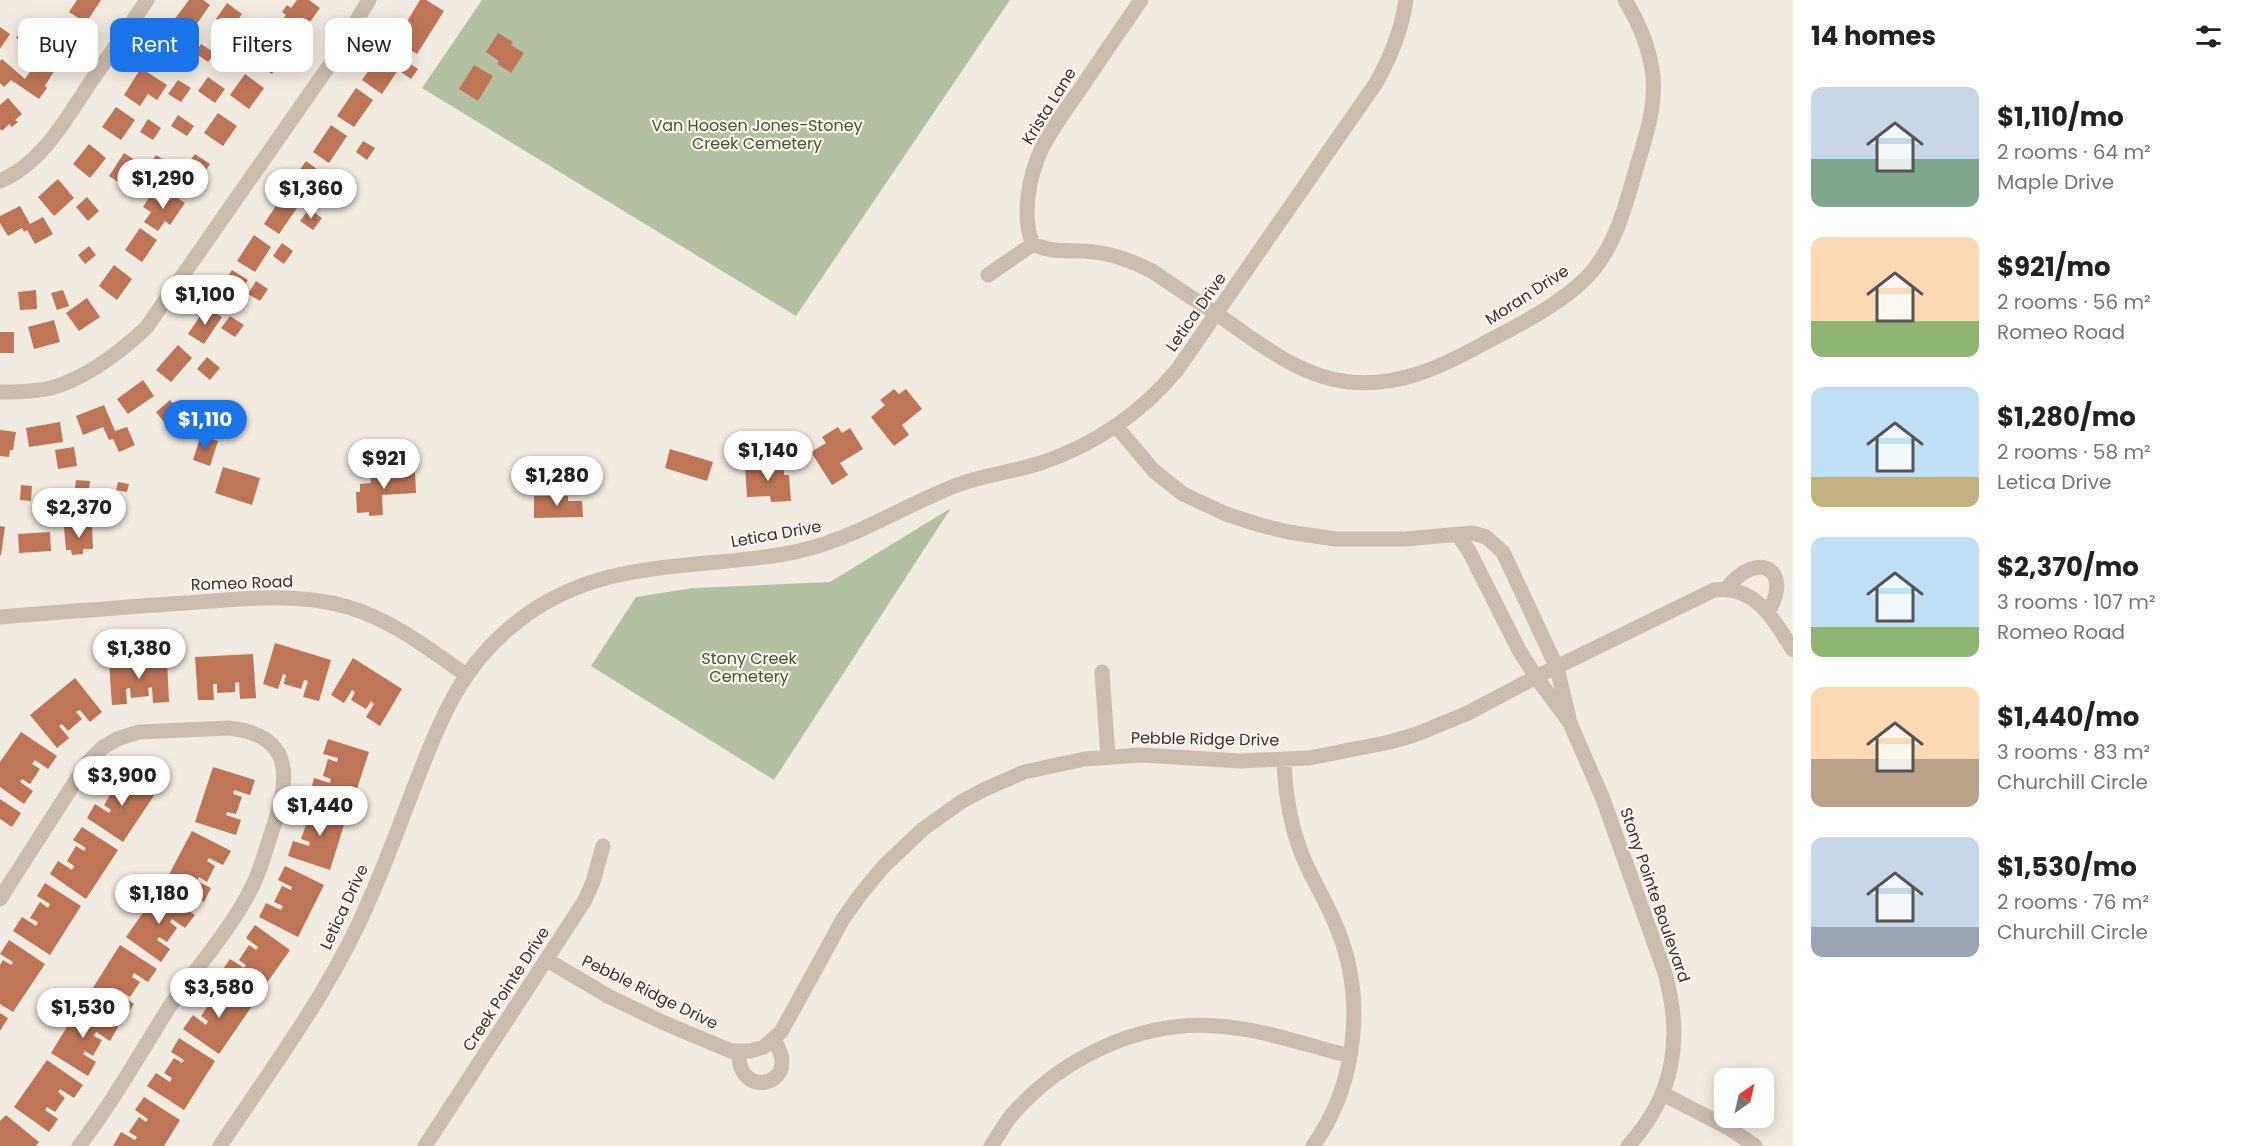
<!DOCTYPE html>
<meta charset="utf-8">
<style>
:root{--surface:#fff;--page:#f6f6f6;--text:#222;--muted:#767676;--accent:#1a73e8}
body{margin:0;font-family:Poppins,sans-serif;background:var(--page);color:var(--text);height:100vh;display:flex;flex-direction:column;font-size:22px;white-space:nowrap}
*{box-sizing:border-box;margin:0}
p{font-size:20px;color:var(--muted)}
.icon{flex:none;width:33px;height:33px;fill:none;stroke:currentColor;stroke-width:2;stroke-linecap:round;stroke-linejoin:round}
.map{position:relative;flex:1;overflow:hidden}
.drawer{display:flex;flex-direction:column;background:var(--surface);width:450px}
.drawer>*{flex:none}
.guide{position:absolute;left:18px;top:18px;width:570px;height:54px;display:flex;gap:12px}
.needle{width:39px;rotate:34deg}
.controls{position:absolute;left:1714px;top:1068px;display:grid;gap:12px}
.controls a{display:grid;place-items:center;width:60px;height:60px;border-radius:12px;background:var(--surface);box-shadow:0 3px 15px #0003;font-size:30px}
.price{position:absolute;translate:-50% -51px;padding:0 14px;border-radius:21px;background:#fff;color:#222;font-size:20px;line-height:39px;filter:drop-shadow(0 2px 3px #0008)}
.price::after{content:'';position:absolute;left:50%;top:36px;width:18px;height:14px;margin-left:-9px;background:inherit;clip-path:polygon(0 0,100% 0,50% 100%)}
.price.selected{background:var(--accent);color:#fff}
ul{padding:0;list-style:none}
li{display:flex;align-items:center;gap:18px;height:150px;padding:0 18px}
li span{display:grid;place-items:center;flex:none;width:168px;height:120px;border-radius:12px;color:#555}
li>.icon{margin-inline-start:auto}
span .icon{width:72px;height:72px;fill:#fffc;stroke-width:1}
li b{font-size:26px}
h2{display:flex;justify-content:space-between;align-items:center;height:72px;padding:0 18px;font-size:26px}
.chip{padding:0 21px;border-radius:12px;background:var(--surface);box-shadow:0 3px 15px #0003;font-size:21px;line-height:54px}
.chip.selected{background:var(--accent);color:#fff}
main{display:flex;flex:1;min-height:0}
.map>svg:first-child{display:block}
.green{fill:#b4c0a2}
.building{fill:#bd7555}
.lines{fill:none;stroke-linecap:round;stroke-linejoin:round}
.street{stroke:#cabcae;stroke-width:15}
.labels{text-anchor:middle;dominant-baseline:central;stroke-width:4.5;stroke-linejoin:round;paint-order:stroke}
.street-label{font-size:16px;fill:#39312c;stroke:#faf5ee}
.park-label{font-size:16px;fill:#465531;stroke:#faf5ee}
</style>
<main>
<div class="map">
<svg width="1793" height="1146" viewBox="0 0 1793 1146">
<rect width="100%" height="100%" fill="#f2ebe2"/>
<path class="green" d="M482,0H1010L796,316L422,88Z
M951,508L774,780L591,666L636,597L693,588L830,582Z"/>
<path class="building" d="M77,0H101L86,23L69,12Z
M189,0H203L210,5L191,32L174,20Z
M297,0H309L320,8L304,30L299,26L291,37L277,27L286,15L282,12L287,5L291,8Z
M420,0H426L444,11L417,54L388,36L398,20L405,25Z
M227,3L242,14L231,29L216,19Z
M63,22L80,33L62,59L46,47L49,42L41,37L51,24L58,29Z
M25,26L39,36L31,48L16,38Z
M0,27L10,34L0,49Z
M498,33L513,42L511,45L524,53L511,73L497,64L499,61L486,52Z
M165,34L185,48L170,68L151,54Z
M274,36L290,46L272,74L256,64L253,69L236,58L242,48L259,59Z
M201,44L215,53L208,62L195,53Z
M391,51L418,69L411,79L398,70L382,94L362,80L378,57L384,61Z
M2,59L25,79L38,60L54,71L45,86L47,88L39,99L11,80L4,87L0,83V61Z
M474,65L493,76L478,101L459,89Z
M141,68L167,85L157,100L148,94L140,106L124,95Z
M245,74L264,88L249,109L230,95Z
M208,77L225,89L215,103L198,91Z
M178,80L191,88L181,102L168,94Z
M356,88L373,100L354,127L337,116Z
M8,98L22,114L15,120L18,122L12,127L9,124L2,131L0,129V105Z
M116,107L135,120L121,140L102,127Z
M218,113L237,126L223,146L204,133Z
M178,115L194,126L187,136L171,126Z
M148,119L161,128L153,140L140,132Z
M331,125L347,136L329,163L313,152Z
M363,141L375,148L367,160L356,152Z
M89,144L106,158L90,178L73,164Z
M124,153L140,163L124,186L109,176Z
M195,154L210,164L193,190L177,179Z
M156,155L172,165L163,178L147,168Z
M306,161L321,172L304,198L288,187Z
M330,172L342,180L337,188L325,179Z
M58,179L74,198L54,216L38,197Z
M166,190L185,203L170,225L165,221L158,231L144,222L151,212L143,207L150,196L158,201Z
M87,197L99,211L88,221L76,207Z
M281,198L297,208L279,234L264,224Z
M20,206L30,224L43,217L53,234L35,244L27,230L24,232L22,228L8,236L0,223V216Z
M309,209L322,218L313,230L300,221Z
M140,228L157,240L142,262L125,250Z
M254,235L271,247L255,272L237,261Z
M282,243L293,251L284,264L273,256Z
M89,246L96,255L85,264L78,255Z
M114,265L132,279L117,300L99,286Z
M232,270L248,280L230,307L214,296Z
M256,281L268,289L260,301L248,294Z
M36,290L37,309L20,310L18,292Z
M63,290L69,306L57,310L51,293Z
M87,298L100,317L79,331L66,313Z
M206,307L222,317L204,344L188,334Z
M230,316L244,325L235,337L221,328Z
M54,320L60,342L34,349L28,327Z
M0,332H14V353H0Z
M178,345L192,358L171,382L156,370Z
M207,357L220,368L210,380L197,369Z
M143,380L154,396L128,414L117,399Z
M894,389L899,394L906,389L922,409L902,425L909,435L894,446L871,417L885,405L880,400Z
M170,400L183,415L168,427L156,412Z
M104,405L115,431L127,427L135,445L119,452L113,439L109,440L103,427L83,435L76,416Z
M60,422L63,442L29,447L26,428Z
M838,427L842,433L850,428L863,449L840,463L848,475L832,485L811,452L826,443L822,437Z
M0,430L16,432L13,450H10L9,457L0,456Z
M201,435L218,441L210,466L193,460Z
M74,447L77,466L58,469L55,450Z
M670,449L713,462L707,481L665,468Z
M784,464V475H789L791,501L771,502L770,496L747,497L745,466Z
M223,467L260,478L252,505L215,493Z
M387,468L390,471V475H394V473L415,472L416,493L382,495L383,515L369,516V512L357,513L356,492H360V484L371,483L370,476H378V472L382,469Z
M76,480L90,481L89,489L75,488Z
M118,482L129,484L127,492L116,490Z
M21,485L32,486L31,501L20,500Z
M534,496H568V501H582L583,517L534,518Z
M0,526L5,527L1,555H0Z
M92,526L93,549H83V554L72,555L71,550H66L64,527Z
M50,532L51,551L19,553L18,534Z
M275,643L331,660L319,701L303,697L308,681L304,680L301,689L284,684L286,675L283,674L278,689L263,684Z
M253,654L256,698L240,699L239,682L235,683V692L217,693V684H213L214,700H198L195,657Z
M353,658L402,689L380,726L366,717L374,704L371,701L366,709L351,700L355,692L352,690L344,703L331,695Z
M167,659L169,702L153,703L152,687L148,688L149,696L131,698L130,688L126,689L127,704L112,705L109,662Z
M75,678L102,712L90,722L80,710L76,712L82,719L68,731L62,724L59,726L69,738L57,748L30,715Z
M21,732L57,756L48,769L35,760L32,764L40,769L30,784L22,779L20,782L33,791L24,804L0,787V762Z
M328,739L369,752L351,807L310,794L314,778L330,783L331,779L323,776L328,759L337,762L338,758L323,754Z
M213,767L255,780L250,795L234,790L233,794L242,797L236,814L227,812L226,815L241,820L236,835L195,822Z
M119,770L155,794L123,842L87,818L95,804L109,813L111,810L104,805L113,790L121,795L123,792L110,783Z
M0,799L21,813L12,827L0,819Z
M306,802L347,815L330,870L288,856L293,841L309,846L310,842L301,839L307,822L315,825L316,821L302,816Z
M82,827L118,850L86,899L50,874L58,861L72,870L74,866L67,861L76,846L84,851L86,848L73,840Z
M192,831L231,851L223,865L209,858L207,861L215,866L207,882L199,877L197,881L211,888L204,902L165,882Z
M285,866L324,885L298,937L259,917L266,903L281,910L283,906L274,902L282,886L291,890L292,887L278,880Z
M45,883L81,906L50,955L13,931L22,917L36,926L38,922L30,918L40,902L48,908L50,904L37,896Z
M159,890L195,915L185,928L172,919L170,922L177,928L167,942L159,937L157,940L170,949L161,962L126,937Z
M255,925L290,950L257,997L221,972L230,959L244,968L246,965L239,960L249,945L256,950L258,947L246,938Z
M9,940L45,964L13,1012L0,1004V965L3,960L11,965L13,962L0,954Z
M120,945L157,969L148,982L134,973L132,977L140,982L130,997L122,992L120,995L134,1004L125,1017L89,994Z
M217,982L252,1006L219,1054L183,1029L193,1015L206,1025L208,1021L201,1016L211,1001L219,1006L221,1004L208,995Z
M81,1004L118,1027L110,1041L96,1032L94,1036L102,1040L93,1056L85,1051L83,1054L96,1062L88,1076L51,1053Z
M0,1013L8,1018L0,1031Z
M179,1038L215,1061L184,1110L147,1086L156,1073L170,1082L172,1078L164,1073L174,1058L182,1063L184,1060L171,1052Z
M47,1060L83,1085L74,1098L60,1089L58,1092L65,1098L55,1112L47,1107L45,1110L58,1119L49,1132L14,1107Z
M144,1097L180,1120L164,1146H113L121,1132L135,1140L137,1137L129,1132L139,1117L146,1122L148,1119L135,1110Z
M6,1115L39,1142L36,1146H0V1121Z"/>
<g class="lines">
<path class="street" d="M0,181C43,163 67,117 92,80C110,54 129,27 147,0
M1033,244C1021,218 1029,176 1041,150C1052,128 1067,108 1081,88C1101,58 1121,29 1141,0
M988,275L1033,244C1053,254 1073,249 1094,252C1115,254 1134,262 1152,271C1174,286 1195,300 1217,314C1258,342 1297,376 1348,382C1398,387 1439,368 1481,345C1518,325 1559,306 1588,276C1616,246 1625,207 1636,169C1645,139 1656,108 1653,76C1650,49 1639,23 1625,0
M0,392C17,392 35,392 51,388C87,378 119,353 146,328L331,63L369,0
M1116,426L1154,471L1183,494L1226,514L1260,525L1288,532L1336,539H1404L1473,533L1486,537L1503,552L1557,668L1569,718
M1458,535L1469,551L1519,650L1536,677L1570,723L1603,799L1665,973C1683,1038 1675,1095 1628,1146
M1726,589C1760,547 1793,572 1768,612
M0,617C62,612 124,607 186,603C239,599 296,592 348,607C392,620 429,649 466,675
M1102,672L1108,757
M1284,759C1285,794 1291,830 1305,862C1315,884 1328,905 1337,928C1366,998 1357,1084 1313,1146
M0,899L87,763L102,748L117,739L139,732L229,728C299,736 288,784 271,834C265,852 260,872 251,889C229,932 195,969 168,1009C139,1055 113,1102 79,1146
M547,960L608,996L662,1022L731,1051H750L764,1047L781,1032L843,919L860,895L883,867L923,829L961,802L983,790L1024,772L1085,759L1141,755L1240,761L1309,758L1390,742L1417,734L1468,713L1536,677L1714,590C1756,585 1773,619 1793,650
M739,1052C737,1093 782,1089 782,1062C782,1054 778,1047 774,1040
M1663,1094L1729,1128L1755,1146
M220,1146C268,1074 321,1003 358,925C381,877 399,826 418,777C442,715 463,664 517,622C597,558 690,570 784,554C845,544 890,513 945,490C975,476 1009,473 1041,463C1094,445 1141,413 1177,370L1376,83C1390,58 1402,29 1406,0
M425,1146L585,900L593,882L603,846
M991,1146C998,1136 1004,1125 1011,1116C1061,1058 1140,1020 1217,1026C1263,1029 1306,1045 1350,1056"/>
</g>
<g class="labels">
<g class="street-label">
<text transform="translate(1049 106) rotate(-58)">Krista Lane</text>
<text transform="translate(1527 295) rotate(-33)">Moran Drive</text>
<text transform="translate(1196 312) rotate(-55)">Letica Drive</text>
<text transform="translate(776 534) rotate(-10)">Letica Drive</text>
<text transform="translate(242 583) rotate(-2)">Romeo Road</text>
<text transform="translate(1205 739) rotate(1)">Pebble Ridge Drive</text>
<text transform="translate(1655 895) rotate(71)">Stony Pointe Boulevard</text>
<text transform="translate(344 907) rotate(-65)">Letica Drive</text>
<text transform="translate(506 989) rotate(-57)">Creek Pointe Drive</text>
<text transform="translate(650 992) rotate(26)">Pebble Ridge Drive</text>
</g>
<g class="park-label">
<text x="757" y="125">Van Hoosen Jones-Stoney<tspan x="757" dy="18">Creek Cemetery</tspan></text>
<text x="749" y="658">Stony Creek<tspan x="749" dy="18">Cemetery</tspan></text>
</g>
</g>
</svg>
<div class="controls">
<a><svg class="needle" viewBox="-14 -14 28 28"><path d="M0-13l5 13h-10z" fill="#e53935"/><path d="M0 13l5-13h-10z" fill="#767676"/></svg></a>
</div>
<b class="price" style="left:163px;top:210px">$1,290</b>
<b class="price" style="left:311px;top:220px">$1,360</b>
<b class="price" style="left:205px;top:326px">$1,100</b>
<b class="price selected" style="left:205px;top:451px">$1,110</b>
<b class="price" style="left:768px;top:482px">$1,140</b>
<b class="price" style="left:384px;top:490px">$921</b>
<b class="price" style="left:557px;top:507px">$1,280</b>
<b class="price" style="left:79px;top:539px">$2,370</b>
<b class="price" style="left:139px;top:680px">$1,380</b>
<b class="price" style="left:122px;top:807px">$3,900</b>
<b class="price" style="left:320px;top:837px">$1,440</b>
<b class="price" style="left:159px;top:925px">$1,180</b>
<b class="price" style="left:219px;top:1019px">$3,580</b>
<b class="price" style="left:83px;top:1039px">$1,530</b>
<div class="guide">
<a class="chip">Buy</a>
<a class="chip selected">Rent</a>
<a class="chip">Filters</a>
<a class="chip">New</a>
</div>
</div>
<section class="drawer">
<h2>14 homes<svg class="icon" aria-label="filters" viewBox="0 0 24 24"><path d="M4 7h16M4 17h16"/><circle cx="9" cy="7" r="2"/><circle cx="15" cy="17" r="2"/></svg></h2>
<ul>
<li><span style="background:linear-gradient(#c9d6e8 60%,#7fa58c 0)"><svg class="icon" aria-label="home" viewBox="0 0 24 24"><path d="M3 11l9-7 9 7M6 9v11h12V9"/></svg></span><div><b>$1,110/mo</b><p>2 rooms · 64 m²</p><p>Maple Drive</p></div></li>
<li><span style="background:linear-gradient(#ffd9b3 70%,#8fb573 0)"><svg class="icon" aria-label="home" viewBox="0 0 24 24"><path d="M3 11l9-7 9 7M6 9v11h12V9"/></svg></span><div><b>$921/mo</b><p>2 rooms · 56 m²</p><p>Romeo Road</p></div></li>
<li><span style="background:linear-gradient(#bfe0f5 75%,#c2b280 0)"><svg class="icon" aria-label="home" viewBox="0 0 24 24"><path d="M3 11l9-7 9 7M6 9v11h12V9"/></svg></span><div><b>$1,280/mo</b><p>2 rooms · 58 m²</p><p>Letica Drive</p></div></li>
<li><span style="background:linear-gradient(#bfe0f5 75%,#8fb573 0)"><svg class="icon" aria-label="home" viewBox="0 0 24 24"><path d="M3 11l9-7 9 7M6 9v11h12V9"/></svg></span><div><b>$2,370/mo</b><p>3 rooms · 107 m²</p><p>Romeo Road</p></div></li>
<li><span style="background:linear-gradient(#ffd9b3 60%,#b9a48a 0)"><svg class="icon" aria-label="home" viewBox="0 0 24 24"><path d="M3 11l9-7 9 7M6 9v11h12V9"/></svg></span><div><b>$1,440/mo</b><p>3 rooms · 83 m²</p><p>Churchill Circle</p></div></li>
<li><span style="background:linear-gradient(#c9d6e8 75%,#9aa5b1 0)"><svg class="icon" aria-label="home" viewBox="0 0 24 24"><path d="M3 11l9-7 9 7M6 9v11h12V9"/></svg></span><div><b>$1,530/mo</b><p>2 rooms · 76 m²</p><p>Churchill Circle</p></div></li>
</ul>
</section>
</main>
